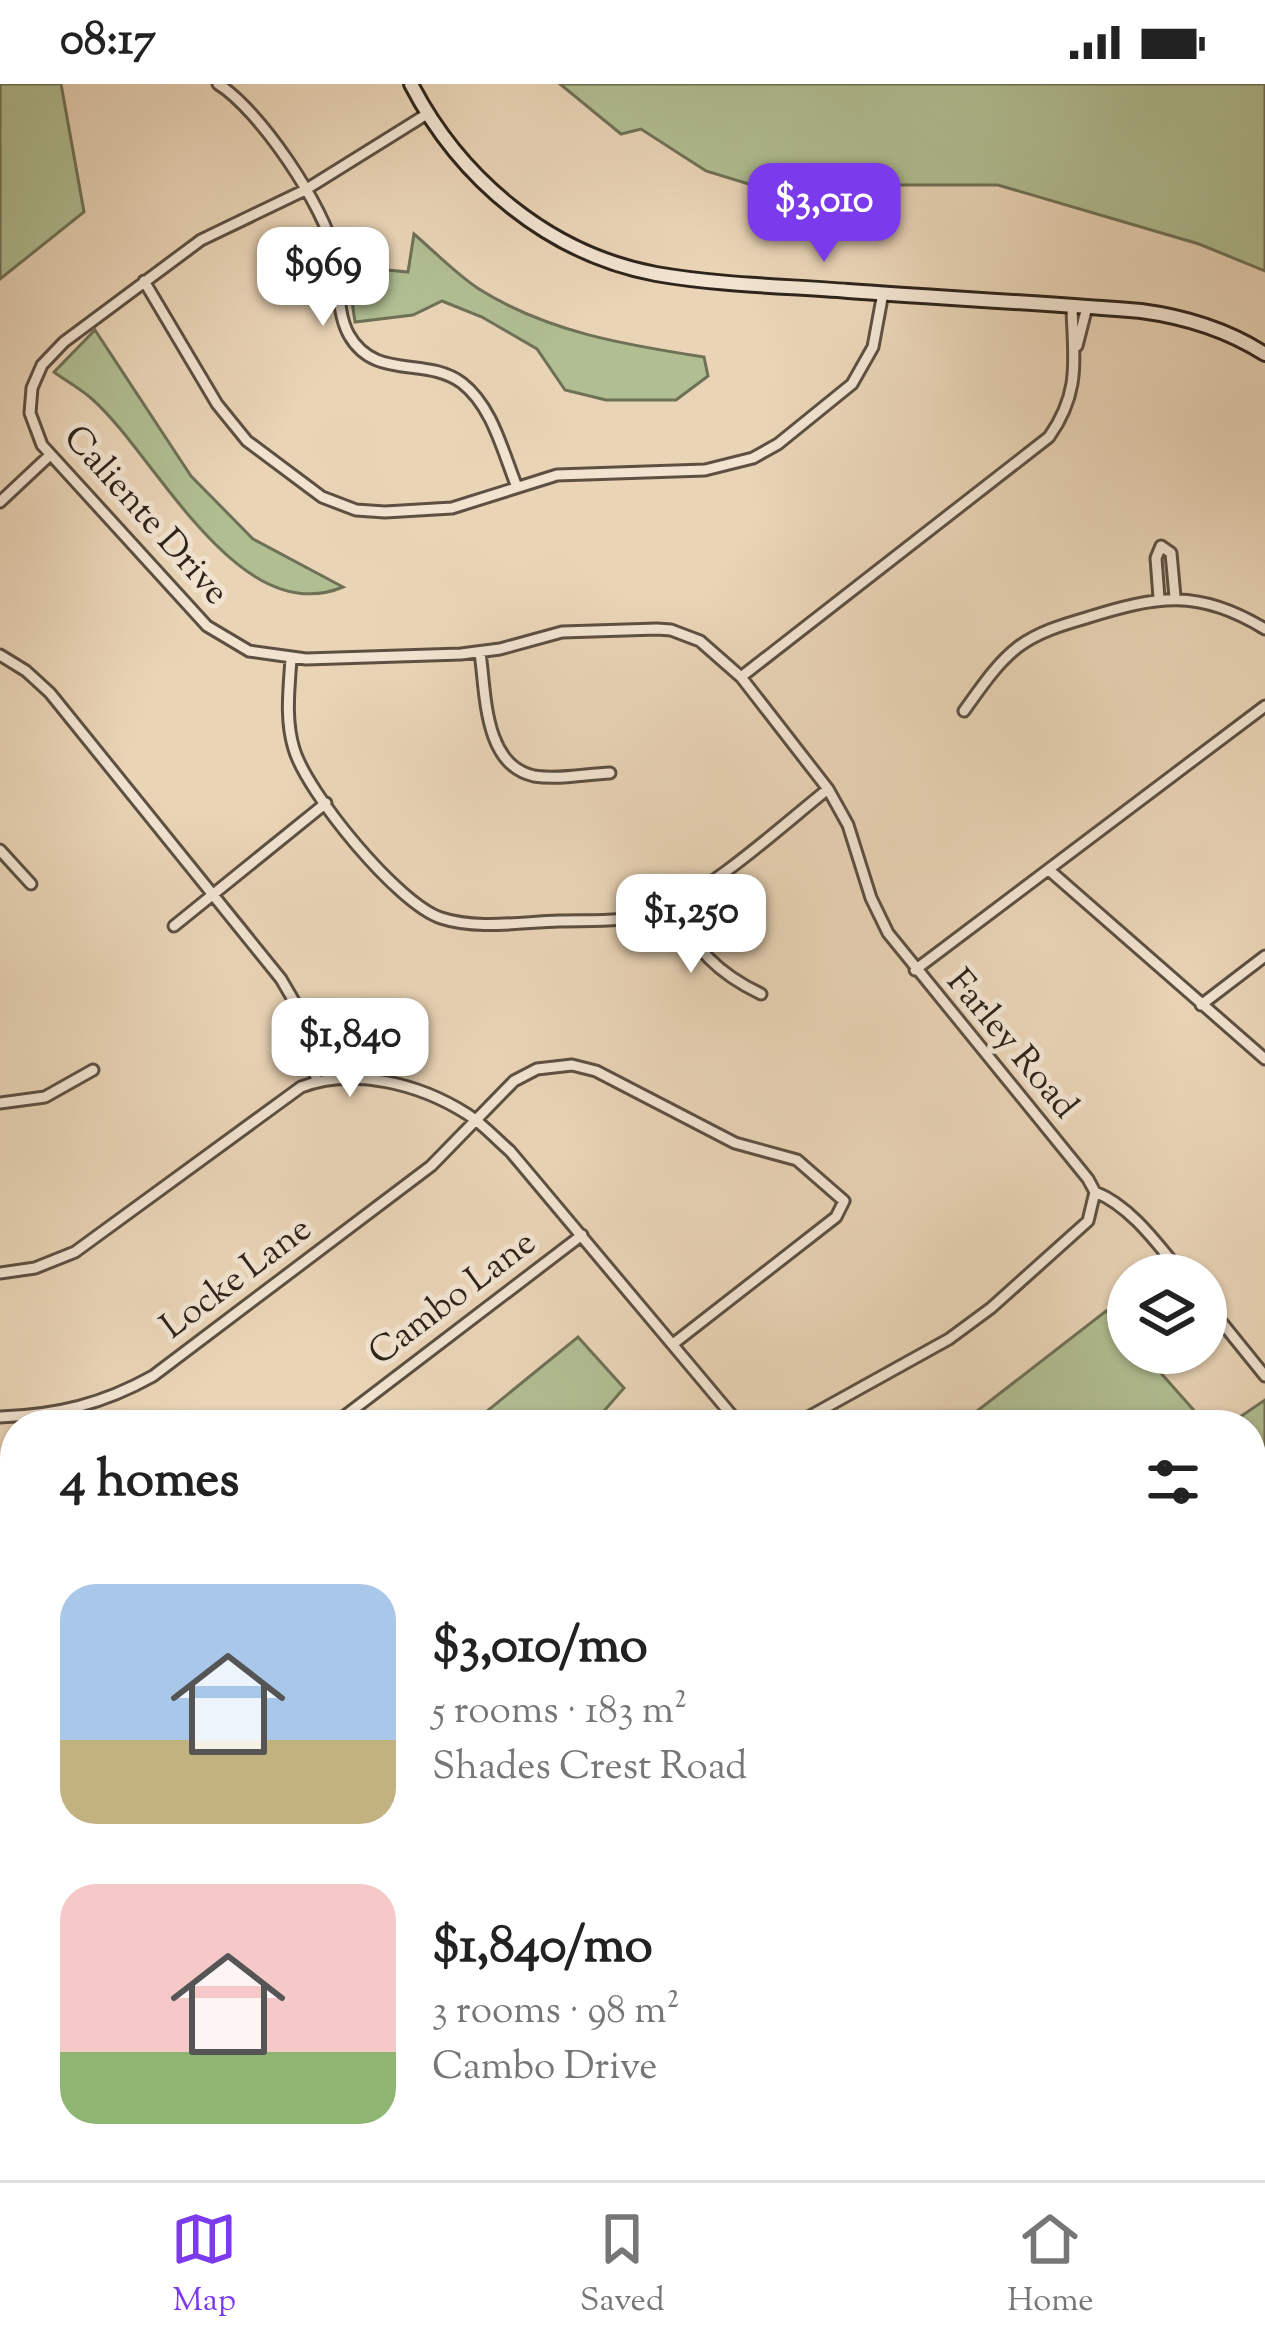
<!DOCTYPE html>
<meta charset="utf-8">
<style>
:root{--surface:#fff;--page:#f2f2f2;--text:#222;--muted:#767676;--line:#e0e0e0;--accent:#7c3aed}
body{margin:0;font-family:"Sorts Mill Goudy",serif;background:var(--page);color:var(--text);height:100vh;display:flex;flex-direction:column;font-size:45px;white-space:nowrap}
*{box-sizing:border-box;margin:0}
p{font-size:39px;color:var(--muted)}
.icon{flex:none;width:66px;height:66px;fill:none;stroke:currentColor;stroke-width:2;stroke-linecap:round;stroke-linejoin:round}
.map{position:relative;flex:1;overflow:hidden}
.drawer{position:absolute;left:0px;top:1326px;width:1266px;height:771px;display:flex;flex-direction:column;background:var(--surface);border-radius:48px 48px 0 0;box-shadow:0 3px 9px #0004}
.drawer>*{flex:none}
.controls{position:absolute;left:1107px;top:1170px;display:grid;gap:24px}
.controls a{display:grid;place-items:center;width:120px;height:120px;border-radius:50%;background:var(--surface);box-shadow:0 3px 9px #0004;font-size:60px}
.price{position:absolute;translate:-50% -102px;padding:0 27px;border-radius:24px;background:#fff;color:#222;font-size:39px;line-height:78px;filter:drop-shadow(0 3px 6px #0008)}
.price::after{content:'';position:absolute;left:50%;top:72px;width:36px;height:27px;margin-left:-18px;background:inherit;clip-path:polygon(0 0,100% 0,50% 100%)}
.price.current{background:var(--accent);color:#fff}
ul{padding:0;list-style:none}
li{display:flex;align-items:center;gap:36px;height:300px;padding:0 60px}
li span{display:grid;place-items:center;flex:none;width:336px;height:240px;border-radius:36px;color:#555}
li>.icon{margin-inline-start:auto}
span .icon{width:144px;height:144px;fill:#fffc;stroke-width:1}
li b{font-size:51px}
h2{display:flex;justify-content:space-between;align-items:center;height:144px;padding:0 60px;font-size:51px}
.status{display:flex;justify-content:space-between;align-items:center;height:84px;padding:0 60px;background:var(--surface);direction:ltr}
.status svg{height:33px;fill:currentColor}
.tabs{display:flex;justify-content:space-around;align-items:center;height:168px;border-top:3px solid var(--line);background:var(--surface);font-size:33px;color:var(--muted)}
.tabs a{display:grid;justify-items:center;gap:6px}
.tabs .current{color:var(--accent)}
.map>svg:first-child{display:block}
.green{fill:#b0be92;stroke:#6f7156;stroke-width:3}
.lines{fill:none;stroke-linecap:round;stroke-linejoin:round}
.stream{stroke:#6d7d72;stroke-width:3}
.street-casing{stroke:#5d5042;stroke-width:15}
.secondary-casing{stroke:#2e241b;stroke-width:18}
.street{stroke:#f1e3d0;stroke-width:9}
.secondary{stroke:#f1e3d0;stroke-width:12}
.labels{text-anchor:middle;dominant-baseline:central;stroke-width:10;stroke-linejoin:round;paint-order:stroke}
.street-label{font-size:36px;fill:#2e241b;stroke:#f1e3d0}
</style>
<div class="status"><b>08:17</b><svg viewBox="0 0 49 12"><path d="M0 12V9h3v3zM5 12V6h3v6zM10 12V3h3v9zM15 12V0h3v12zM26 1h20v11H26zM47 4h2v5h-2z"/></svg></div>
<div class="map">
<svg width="1265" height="2096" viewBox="0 0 1265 2096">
<rect width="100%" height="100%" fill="#e9d4b6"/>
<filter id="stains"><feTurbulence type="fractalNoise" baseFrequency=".00167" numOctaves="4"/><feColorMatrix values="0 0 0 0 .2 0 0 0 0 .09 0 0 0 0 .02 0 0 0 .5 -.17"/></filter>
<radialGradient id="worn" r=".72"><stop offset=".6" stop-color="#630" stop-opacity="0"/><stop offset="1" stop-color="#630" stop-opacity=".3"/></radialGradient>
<path class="green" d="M0,0H61L84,128L0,195Z
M560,0H1265V187L1199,160L998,101H752L706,87L641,45L621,50Z
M414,150C435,168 456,190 479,205C547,248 626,261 704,273L708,292L676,316H606L565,306L537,265L482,233L442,217L413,231L355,238L347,182L408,188Z
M95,246L191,392L253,455L343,503C238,547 155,370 92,315C81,305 66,297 54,288Z
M1106,1227L1128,1252V1269H1143L1207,1341H1058L1054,1336L1049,1341H959Z
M578,1253L624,1304L597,1335L604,1341H470Z
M1265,1316V1592L1251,1593V1341H1228Z
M1265,1737V1876L1251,1898V1756Z
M0,1828L15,1845V1922L0,1931Z
M895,2082H997C970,2096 924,2096 891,2090Z"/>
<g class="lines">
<path class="stream" d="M558,2096L563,2082"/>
<defs>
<path id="street" d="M218,0C259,25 325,123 335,171C340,196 336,228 349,251C375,297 426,272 462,299C493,323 503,369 517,403
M427,30L305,106L201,156L64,258L42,281L32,304L30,329L42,361L207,542L249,567L306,575L461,570L500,565L562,548L657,545L671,546L700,557L741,593L828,705L848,741L871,814L888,849L1088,1095L1095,1108L1088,1137L991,1224L949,1255L794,1341
M144,197L217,320L247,357L322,413L356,426L385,428L452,424L557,391L705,386L753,374L778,360L852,300L873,263L883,209
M1077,262L1087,223
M0,418L49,372
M1159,514L1156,474L1161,462L1171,469L1175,513
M480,569C486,608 483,681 534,692C558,696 586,690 610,689
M0,571L26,587L50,609L281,895L295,919L317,997
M291,575C289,605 285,636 294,665C307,709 398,820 441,834C477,846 522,838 559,837C592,836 627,839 658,827C708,810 784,740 828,705
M741,593L1049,353C1082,306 1073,274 1072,222
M964,627C980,605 996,580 1018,563C1038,548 1062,541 1086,534C1157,512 1198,504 1265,545
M0,766L31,800
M1049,786L1265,975
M673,821C695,865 717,889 761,910
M174,842L326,719
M915,886L1265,622
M1201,921L1265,872
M0,1019L45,1013L93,986
M1095,1108C1131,1122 1159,1162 1183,1191
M0,1189L35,1184L75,1168L301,1003C354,983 420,1000 467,1030C483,1040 496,1055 510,1067L740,1341
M1206,1219L1265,1292
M0,1333C57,1331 103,1320 153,1292L431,1082L514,997L537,985L572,981L596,987L735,1059L797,1076L844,1117L836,1133L673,1260
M333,1341L582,1151
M0,1500L15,1489
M0,1675L15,1664
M1251,1979L1265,2000
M15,2010C0,2039 0,2069 20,2096
M712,2082L726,2096
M124,2096L143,2082
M355,2096L374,2082"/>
<path id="secondary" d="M411,0C460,95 549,170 656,190C719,201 784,202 848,207C945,214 1043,219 1141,227C1186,233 1226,245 1265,270
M1251,2076L1265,2075
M1159,2096L1181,2082"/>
</defs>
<use href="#street" class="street-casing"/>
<use href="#secondary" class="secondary-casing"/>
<use href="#street" class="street"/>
<use href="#secondary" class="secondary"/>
</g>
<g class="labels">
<g class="street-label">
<text transform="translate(145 432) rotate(48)">Caliente Drive</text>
<text transform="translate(1011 961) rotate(50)">Farley Road</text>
<text transform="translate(237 1195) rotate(-37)">Locke Lane</text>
<text transform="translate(453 1215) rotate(-37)">Cambo Lane</text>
</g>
</g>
<rect width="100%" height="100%" filter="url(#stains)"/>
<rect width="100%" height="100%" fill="url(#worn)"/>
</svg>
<div class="controls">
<a><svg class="icon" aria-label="layers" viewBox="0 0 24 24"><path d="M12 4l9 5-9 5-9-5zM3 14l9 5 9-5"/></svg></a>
</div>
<b class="price current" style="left:824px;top:181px">$3,010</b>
<b class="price" style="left:323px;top:245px">$969</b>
<b class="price" style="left:691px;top:892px">$1,250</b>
<b class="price" style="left:350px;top:1016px">$1,840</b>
<section class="drawer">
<h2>4 homes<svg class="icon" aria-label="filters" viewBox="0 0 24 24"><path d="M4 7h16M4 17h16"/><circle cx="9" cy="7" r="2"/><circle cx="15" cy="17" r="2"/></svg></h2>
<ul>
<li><span style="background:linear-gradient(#a9c7e8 65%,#c2b280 0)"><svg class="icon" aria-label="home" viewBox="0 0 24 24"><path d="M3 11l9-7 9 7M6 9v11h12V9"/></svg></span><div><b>$3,010/mo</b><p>5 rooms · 183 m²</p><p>Shades Crest Road</p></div></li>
<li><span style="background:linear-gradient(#f6c9c9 70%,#8fb573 0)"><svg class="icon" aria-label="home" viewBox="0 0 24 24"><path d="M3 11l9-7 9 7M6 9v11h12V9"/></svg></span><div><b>$1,840/mo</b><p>3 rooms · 98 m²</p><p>Cambo Drive</p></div></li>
</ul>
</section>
</div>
<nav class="tabs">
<a class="current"><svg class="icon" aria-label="map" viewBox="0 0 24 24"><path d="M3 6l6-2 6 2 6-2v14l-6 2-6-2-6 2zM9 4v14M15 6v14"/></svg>Map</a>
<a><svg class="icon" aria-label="saved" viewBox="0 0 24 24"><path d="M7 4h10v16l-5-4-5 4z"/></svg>Saved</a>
<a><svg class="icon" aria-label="home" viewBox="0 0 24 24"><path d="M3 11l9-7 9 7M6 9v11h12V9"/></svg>Home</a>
</nav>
